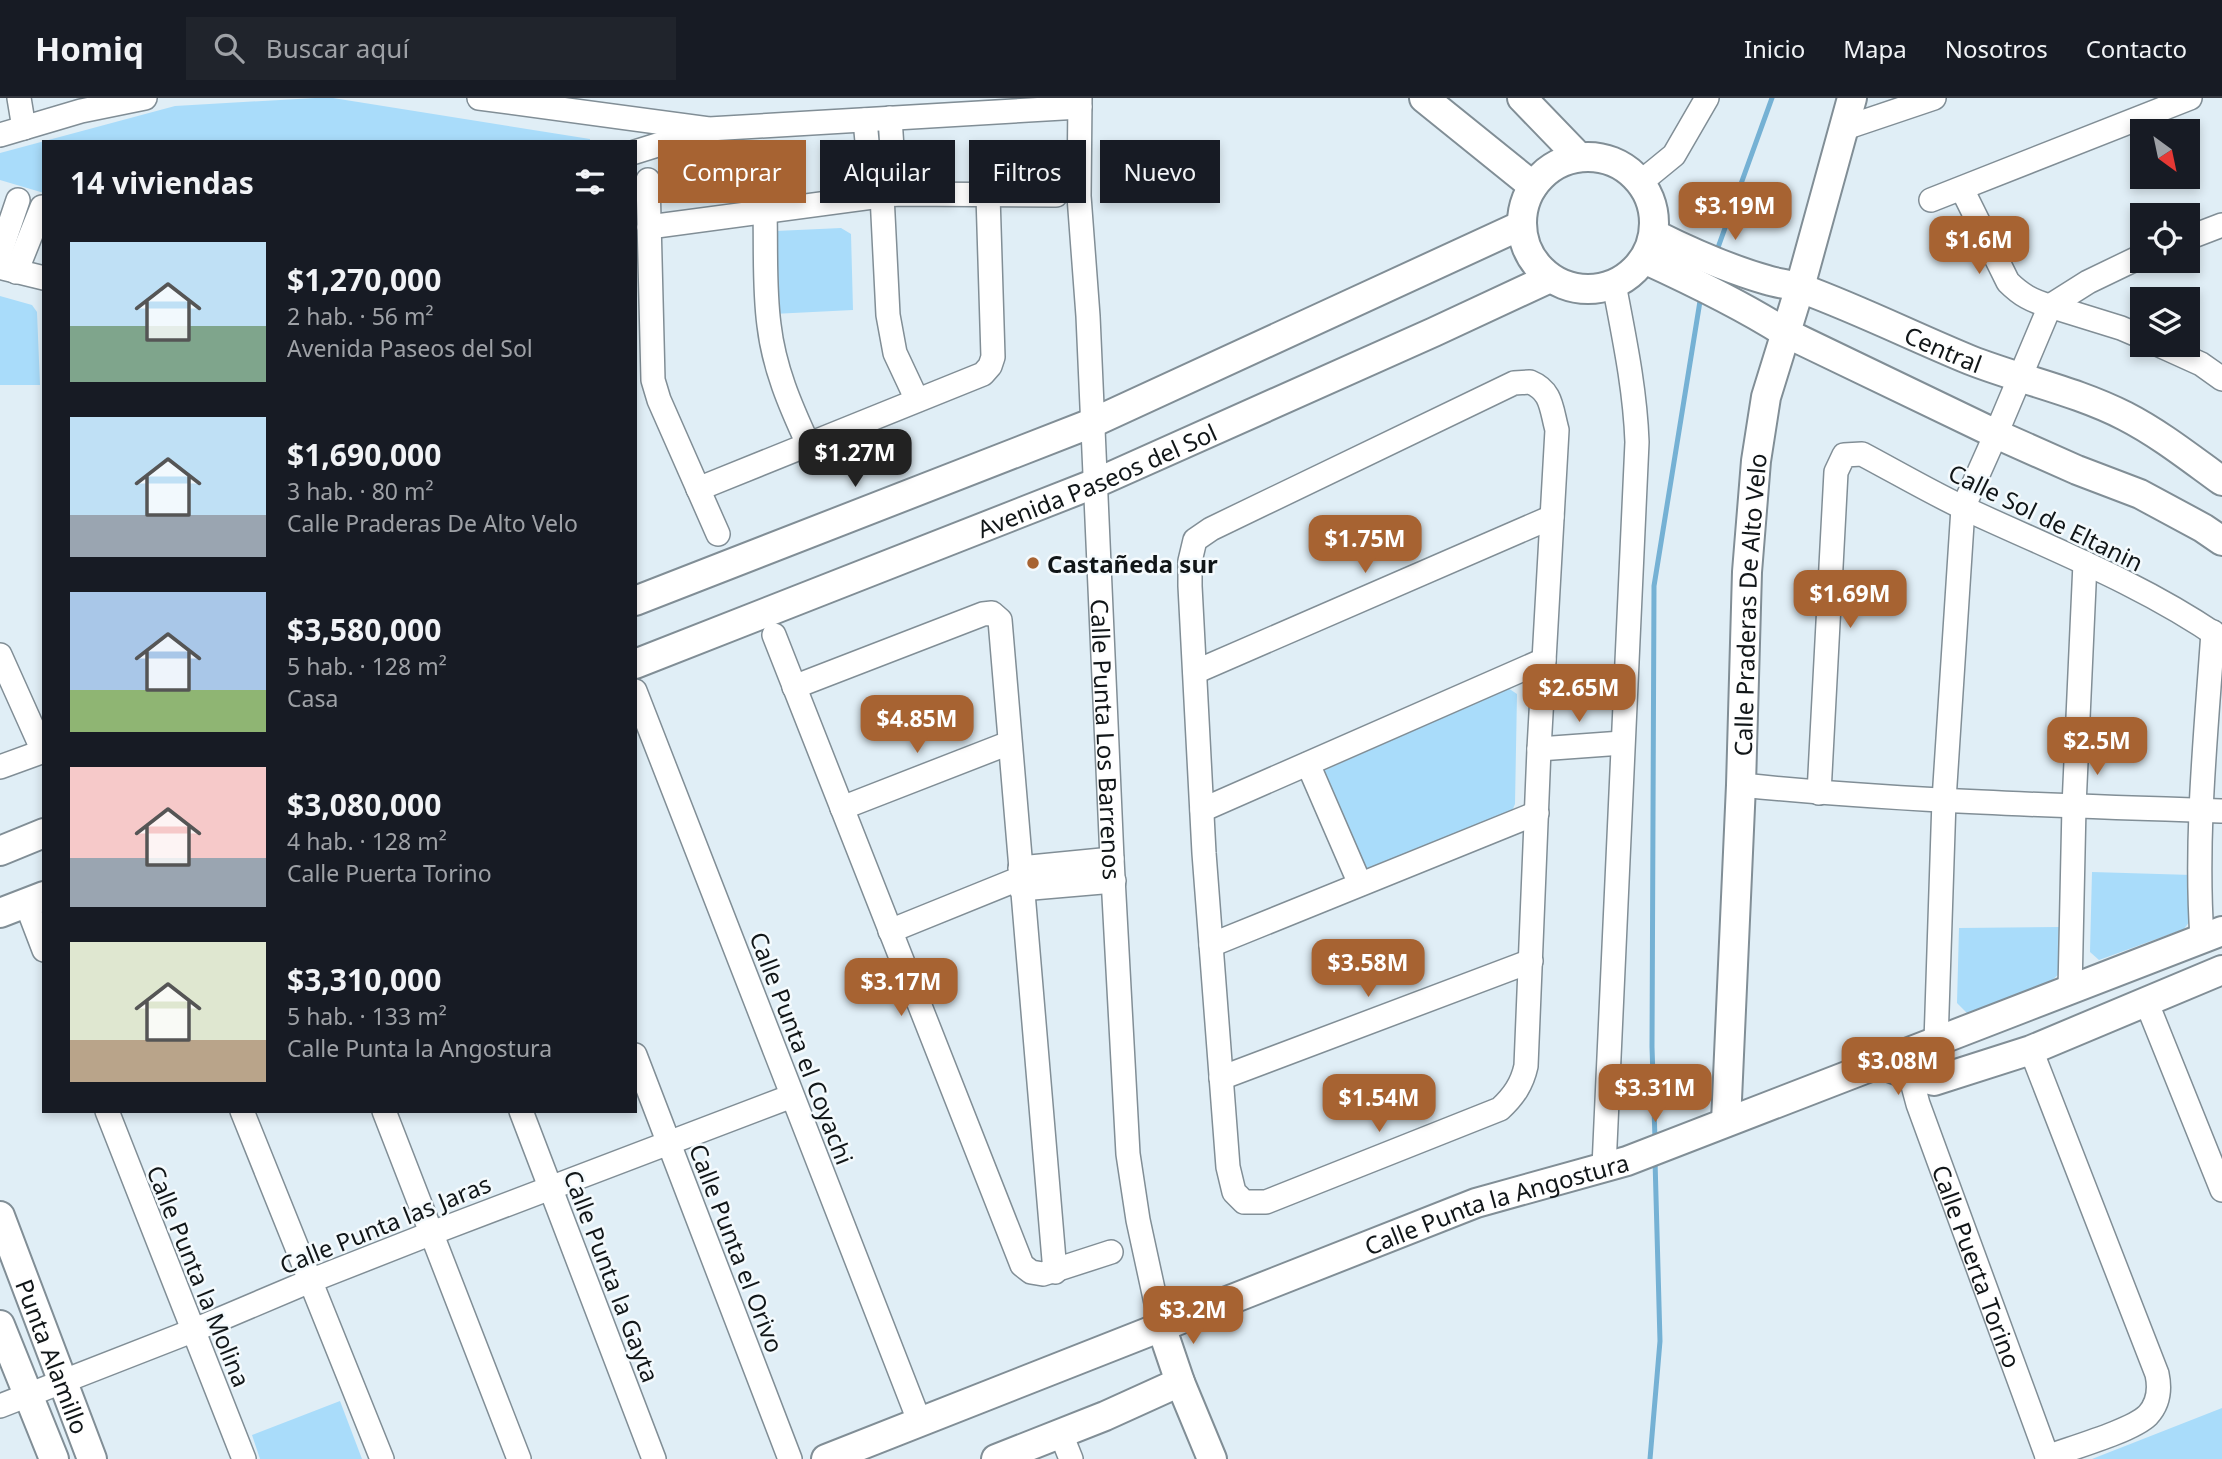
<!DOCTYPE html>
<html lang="es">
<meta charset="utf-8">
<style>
:root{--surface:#171b24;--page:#20242c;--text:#f1f3f6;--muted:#9ea1a6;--line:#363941;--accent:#a76332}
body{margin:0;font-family:"Noto Sans",sans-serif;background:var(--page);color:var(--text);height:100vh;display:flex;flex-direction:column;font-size:26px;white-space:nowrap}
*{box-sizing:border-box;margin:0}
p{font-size:23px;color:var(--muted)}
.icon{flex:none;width:38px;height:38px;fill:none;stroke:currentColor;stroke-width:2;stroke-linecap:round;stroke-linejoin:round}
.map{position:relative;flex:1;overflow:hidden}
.details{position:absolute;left:42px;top:42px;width:595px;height:973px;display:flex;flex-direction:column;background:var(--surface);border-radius:0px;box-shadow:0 4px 10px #0003}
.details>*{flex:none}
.banner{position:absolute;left:658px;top:42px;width:665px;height:63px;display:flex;gap:14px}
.needle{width:46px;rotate:147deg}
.buttons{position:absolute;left:2130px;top:21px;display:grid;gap:14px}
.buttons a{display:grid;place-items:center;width:70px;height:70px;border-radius:0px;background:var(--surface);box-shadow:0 4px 10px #0003;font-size:35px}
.price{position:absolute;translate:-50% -60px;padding:0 16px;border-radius:14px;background:var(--accent);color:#fff;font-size:23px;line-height:46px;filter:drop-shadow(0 2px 4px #0008)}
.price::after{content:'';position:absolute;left:50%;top:42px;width:21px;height:16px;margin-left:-10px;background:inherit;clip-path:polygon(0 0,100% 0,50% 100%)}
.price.selected{background:#222;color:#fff}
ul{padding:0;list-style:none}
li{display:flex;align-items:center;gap:21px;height:175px;padding:0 28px}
li span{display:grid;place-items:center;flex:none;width:196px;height:140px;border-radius:0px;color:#555}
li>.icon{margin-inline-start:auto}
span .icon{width:84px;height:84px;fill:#fffc;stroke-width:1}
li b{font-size:30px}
h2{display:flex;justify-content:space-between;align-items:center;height:84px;padding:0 28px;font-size:30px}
.pill{padding:0 24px;border-radius:0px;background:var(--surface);box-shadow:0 4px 10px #0003;font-size:24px;line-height:63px}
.pill.selected{background:var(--accent);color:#fff}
header{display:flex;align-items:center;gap:42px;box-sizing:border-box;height:98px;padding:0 35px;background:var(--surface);border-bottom:2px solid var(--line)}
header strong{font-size:33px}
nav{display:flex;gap:38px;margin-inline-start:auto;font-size:24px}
.search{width:490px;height:63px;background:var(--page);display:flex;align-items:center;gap:18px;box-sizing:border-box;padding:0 24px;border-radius:0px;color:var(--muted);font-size:26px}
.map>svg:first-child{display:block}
.green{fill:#a9dcfa}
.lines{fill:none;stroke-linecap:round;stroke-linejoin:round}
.stream{stroke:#75b1d4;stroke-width:5}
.minor-casing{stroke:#818e96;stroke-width:26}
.tertiary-casing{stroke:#818e96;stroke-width:32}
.minor{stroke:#fff;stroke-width:23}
.tertiary{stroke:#fff;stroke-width:28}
.poi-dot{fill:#a76332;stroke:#f4fafd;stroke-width:2.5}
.labels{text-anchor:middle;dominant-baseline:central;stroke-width:5;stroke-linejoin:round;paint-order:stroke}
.street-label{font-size:24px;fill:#111618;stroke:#f4fafd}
.poi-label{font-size:24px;font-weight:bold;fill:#111618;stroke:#f4fafd;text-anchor:start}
</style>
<header>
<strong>Homiq</strong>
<div class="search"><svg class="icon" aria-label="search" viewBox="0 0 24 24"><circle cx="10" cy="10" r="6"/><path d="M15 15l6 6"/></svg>Buscar aquí</div>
<nav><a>Inicio</a><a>Mapa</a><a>Nosotros</a><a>Contacto</a></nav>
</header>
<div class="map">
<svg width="2222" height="1361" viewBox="0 0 2222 1361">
<rect width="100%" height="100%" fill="#e0eef6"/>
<path class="green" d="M315,0H333L590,41V44H44V95L0,82V55L175,8Z
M841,130L851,136L853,212L773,216L776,133Z
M0,198L32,207L37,214L40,287H0Z
M1508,590L1517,596L1515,706L1512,713L1368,770L1358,766L1323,673Z
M2092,774L2192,777L2190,823L2184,831L2099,862L2090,854Z
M2061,829L2060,875L2050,884L1969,917L1957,905L1959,830Z
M340,1303L362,1361H260L252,1337Z
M2222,1310V1361H2092Z"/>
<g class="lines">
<path class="stream" d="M1716,155L1772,0
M1655,1041L1652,949L1654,488L1701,197
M1650,1361L1660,1243L1655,1062"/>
<defs>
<g id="minor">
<path d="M19,0L24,30"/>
<path d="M479,0L709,31L1080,9"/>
<path id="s1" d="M1080,0L1079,98L1088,218L1112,761L1128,1056L1138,1122L1161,1228"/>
<path d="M890,20L895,96"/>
<path d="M865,22L872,98"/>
<path d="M1842,31L1934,0"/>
<path d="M0,37L81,13L145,0"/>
<path d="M635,54L702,33"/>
<path d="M648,82L653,282L659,302L718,436"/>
<path d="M1641,84L1674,57L1707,0"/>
<path d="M1962,91L2008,184C2021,197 2032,203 2050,208L2088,184L2142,158"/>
<path d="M882,97L888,217L895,255L917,302"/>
<path d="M1931,102L2190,0"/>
<path d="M765,113C766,150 764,190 769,227C774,270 790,307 808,346"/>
<path d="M649,129L895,96L1056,97"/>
<path d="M2188,140L2222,127"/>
<path d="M0,155L18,102"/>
<path d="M3,170L44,180"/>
<path d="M16,174L42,109"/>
<path d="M2159,247L2201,266L2222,281"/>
<path d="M1530,284C1552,293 1551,310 1557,332L1539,651L1526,968C1522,986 1514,998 1500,1011L1266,1104H1244L1234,1094L1228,1069L1204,755L1190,488V463L1195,442L1211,431L1514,285Z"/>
<path d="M698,391L983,276L990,268L993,259L988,97"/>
<path d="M774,537L1022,1167L1031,1174L1043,1176L1111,1154"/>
<path d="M0,557L43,653"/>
<path d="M1195,574L1552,419"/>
<path d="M794,589L983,516L992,515L1000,522L1055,1174"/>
<path d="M635,593L920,1325"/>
<path d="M1539,651L1622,645"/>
<path d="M1308,666L1360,786"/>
<path d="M0,669L44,653"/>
<path d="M1741,687C1901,703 2062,708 2222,713"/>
<path d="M1819,695L1836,374L1844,357L1862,356C1896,374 1930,394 1966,411C2052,451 2143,486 2222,541"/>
<path d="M842,710L1009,645"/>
<path d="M1202,712L1544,562"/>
<path d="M1020,770L1112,761"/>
<path d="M1021,791L1114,783"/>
<path d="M26,805L44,852"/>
<path d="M890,833L1021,780"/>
<path d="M2202,840C2195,739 2206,636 2213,534"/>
<path d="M1211,847L1537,715"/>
<path d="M2070,892L2074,708L2085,465"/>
<path d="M2146,903L2222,1092"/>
<path d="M1936,944L1944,702L1963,410L1996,336L2050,208L2121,230L2142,239"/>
<path d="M2031,952L2157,1276C2160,1290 2159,1305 2148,1317C2132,1333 2071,1350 2047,1359"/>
<path d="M635,957L790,1361"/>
<path id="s2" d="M1907,965L1918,1006L2048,1361"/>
<path d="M1221,980L1531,863"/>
<path d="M107,1013L244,1361"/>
<path d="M242,1013L382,1361"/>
<path d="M384,1013L519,1361"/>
<path d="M521,1013L654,1361"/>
<path d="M1604,1069L1637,344C1635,290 1624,239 1614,186"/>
<path d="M0,1308L192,1233L310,1183L432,1135L792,998"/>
<path d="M1061,1336L1071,1361"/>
</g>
<g id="tertiary">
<path d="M1424,0L1533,88"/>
<path d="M1522,0L1579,59"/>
<circle cx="1588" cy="125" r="66"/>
<path id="s3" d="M1654,136C1690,154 1728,171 1767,182C1779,186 1792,186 1803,191C1860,212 1914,239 1970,262C2021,282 2076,293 2125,318C2160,336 2190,360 2222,383"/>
<path d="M1644,161C1692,183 1740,206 1784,234L1996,336L2077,372L2140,396L2203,430L2222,443"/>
<path d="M635,503L1092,325L1522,127"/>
<path id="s4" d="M635,566L1096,385L1434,234L1550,180"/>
<path d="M0,753L44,735"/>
<path d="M0,815L44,798"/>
<path d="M1878,965L1910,977L1934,983L2031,952L2222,872"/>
<path id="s5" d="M1726,1024L1741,687L1747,474L1756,363L1766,299L1800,189L1852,0"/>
<path id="s6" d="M0,1118L92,1361"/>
<path d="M0,1227L54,1361"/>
<path d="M1161,1228L1180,1284L1212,1361"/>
<path id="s7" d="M826,1361L1476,1105L1627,1063L2222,833"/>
<path d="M996,1361L1105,1318L1180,1284"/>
</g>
</defs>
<use href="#minor" class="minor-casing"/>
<use href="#tertiary" class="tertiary-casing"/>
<use href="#minor" class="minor"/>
<use href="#tertiary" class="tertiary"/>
</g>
<circle class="poi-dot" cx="1033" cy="465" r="7"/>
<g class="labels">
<g class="street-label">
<text stroke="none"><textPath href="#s3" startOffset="312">Central</textPath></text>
<text stroke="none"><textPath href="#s4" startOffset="497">Avenida Paseos del Sol</textPath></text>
<text transform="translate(2046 419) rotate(26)">Calle Sol de Eltanin</text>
<text stroke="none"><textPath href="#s5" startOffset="518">Calle Praderas De Alto Velo</textPath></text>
<text stroke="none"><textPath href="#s1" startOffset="642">Calle Punta Los Barrenos</textPath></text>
<text transform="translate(802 950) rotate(69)">Calle Punta el Coyachi</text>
<text stroke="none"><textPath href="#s7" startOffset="718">Calle Punta la Angostura</textPath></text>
<text transform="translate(385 1126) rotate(-22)">Calle Punta las Jaras</text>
<text transform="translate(737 1150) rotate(69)">Calle Punta el Orivo</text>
<text stroke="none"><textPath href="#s2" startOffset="215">Calle Puerta Torino</textPath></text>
<text transform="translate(199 1178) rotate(68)">Calle Punta la Molina</text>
<text transform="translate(612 1178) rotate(69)">Calle Punta la Gayta</text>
<text stroke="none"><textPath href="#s6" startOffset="150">Punta Alamillo</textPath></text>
</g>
<g class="poi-label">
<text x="1047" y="465">Castañeda sur</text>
</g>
</g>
</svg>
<div class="buttons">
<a><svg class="needle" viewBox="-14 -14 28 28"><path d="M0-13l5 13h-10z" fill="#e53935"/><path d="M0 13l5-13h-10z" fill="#9ea1a6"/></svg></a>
<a><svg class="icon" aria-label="locate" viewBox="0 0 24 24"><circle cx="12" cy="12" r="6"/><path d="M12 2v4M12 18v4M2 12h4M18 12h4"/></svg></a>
<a><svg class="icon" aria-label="layers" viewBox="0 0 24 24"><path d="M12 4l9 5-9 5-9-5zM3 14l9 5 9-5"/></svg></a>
</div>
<b class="price" style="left:1735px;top:144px">$3.19M</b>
<b class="price" style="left:1979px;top:178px">$1.6M</b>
<b class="price selected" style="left:855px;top:391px">$1.27M</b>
<b class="price" style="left:1365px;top:477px">$1.75M</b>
<b class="price" style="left:1850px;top:532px">$1.69M</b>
<b class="price" style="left:1579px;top:626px">$2.65M</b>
<b class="price" style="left:917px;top:657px">$4.85M</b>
<b class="price" style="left:2097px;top:679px">$2.5M</b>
<b class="price" style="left:1368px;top:901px">$3.58M</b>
<b class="price" style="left:901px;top:920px">$3.17M</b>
<b class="price" style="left:1898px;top:999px">$3.08M</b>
<b class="price" style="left:1655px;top:1026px">$3.31M</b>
<b class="price" style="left:1379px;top:1036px">$1.54M</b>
<b class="price" style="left:1193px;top:1248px">$3.2M</b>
<div class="banner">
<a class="pill selected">Comprar</a>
<a class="pill">Alquilar</a>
<a class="pill">Filtros</a>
<a class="pill">Nuevo</a>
</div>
<section class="details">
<h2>14 viviendas<svg class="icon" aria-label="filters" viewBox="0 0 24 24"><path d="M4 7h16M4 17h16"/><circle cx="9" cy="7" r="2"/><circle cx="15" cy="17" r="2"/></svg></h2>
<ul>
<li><span style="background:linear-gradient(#bfe0f5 60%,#7fa58c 0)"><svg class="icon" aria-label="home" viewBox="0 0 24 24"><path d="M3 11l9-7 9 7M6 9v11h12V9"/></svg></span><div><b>$1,270,000</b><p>2 hab. · 56 m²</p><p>Avenida Paseos del Sol</p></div></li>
<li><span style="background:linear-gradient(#bfe0f5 70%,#9aa5b1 0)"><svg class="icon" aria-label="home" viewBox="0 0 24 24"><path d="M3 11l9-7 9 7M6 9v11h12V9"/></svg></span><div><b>$1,690,000</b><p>3 hab. · 80 m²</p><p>Calle Praderas De Alto Velo</p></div></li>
<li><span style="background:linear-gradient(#a9c7e8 70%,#8fb573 0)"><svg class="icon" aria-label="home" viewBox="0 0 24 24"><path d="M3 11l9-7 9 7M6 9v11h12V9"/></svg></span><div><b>$3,580,000</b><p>5 hab. · 128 m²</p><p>Casa</p></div></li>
<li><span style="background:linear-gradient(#f6c9c9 65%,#9aa5b1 0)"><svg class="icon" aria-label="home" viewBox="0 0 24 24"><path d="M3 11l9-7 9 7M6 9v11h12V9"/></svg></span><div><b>$3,080,000</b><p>4 hab. · 128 m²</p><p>Calle Puerta Torino</p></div></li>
<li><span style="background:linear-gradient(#dfe7d0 70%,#b9a48a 0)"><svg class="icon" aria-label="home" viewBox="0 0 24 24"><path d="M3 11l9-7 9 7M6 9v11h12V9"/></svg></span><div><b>$3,310,000</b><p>5 hab. · 133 m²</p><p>Calle Punta la Angostura</p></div></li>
</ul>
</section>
</div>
